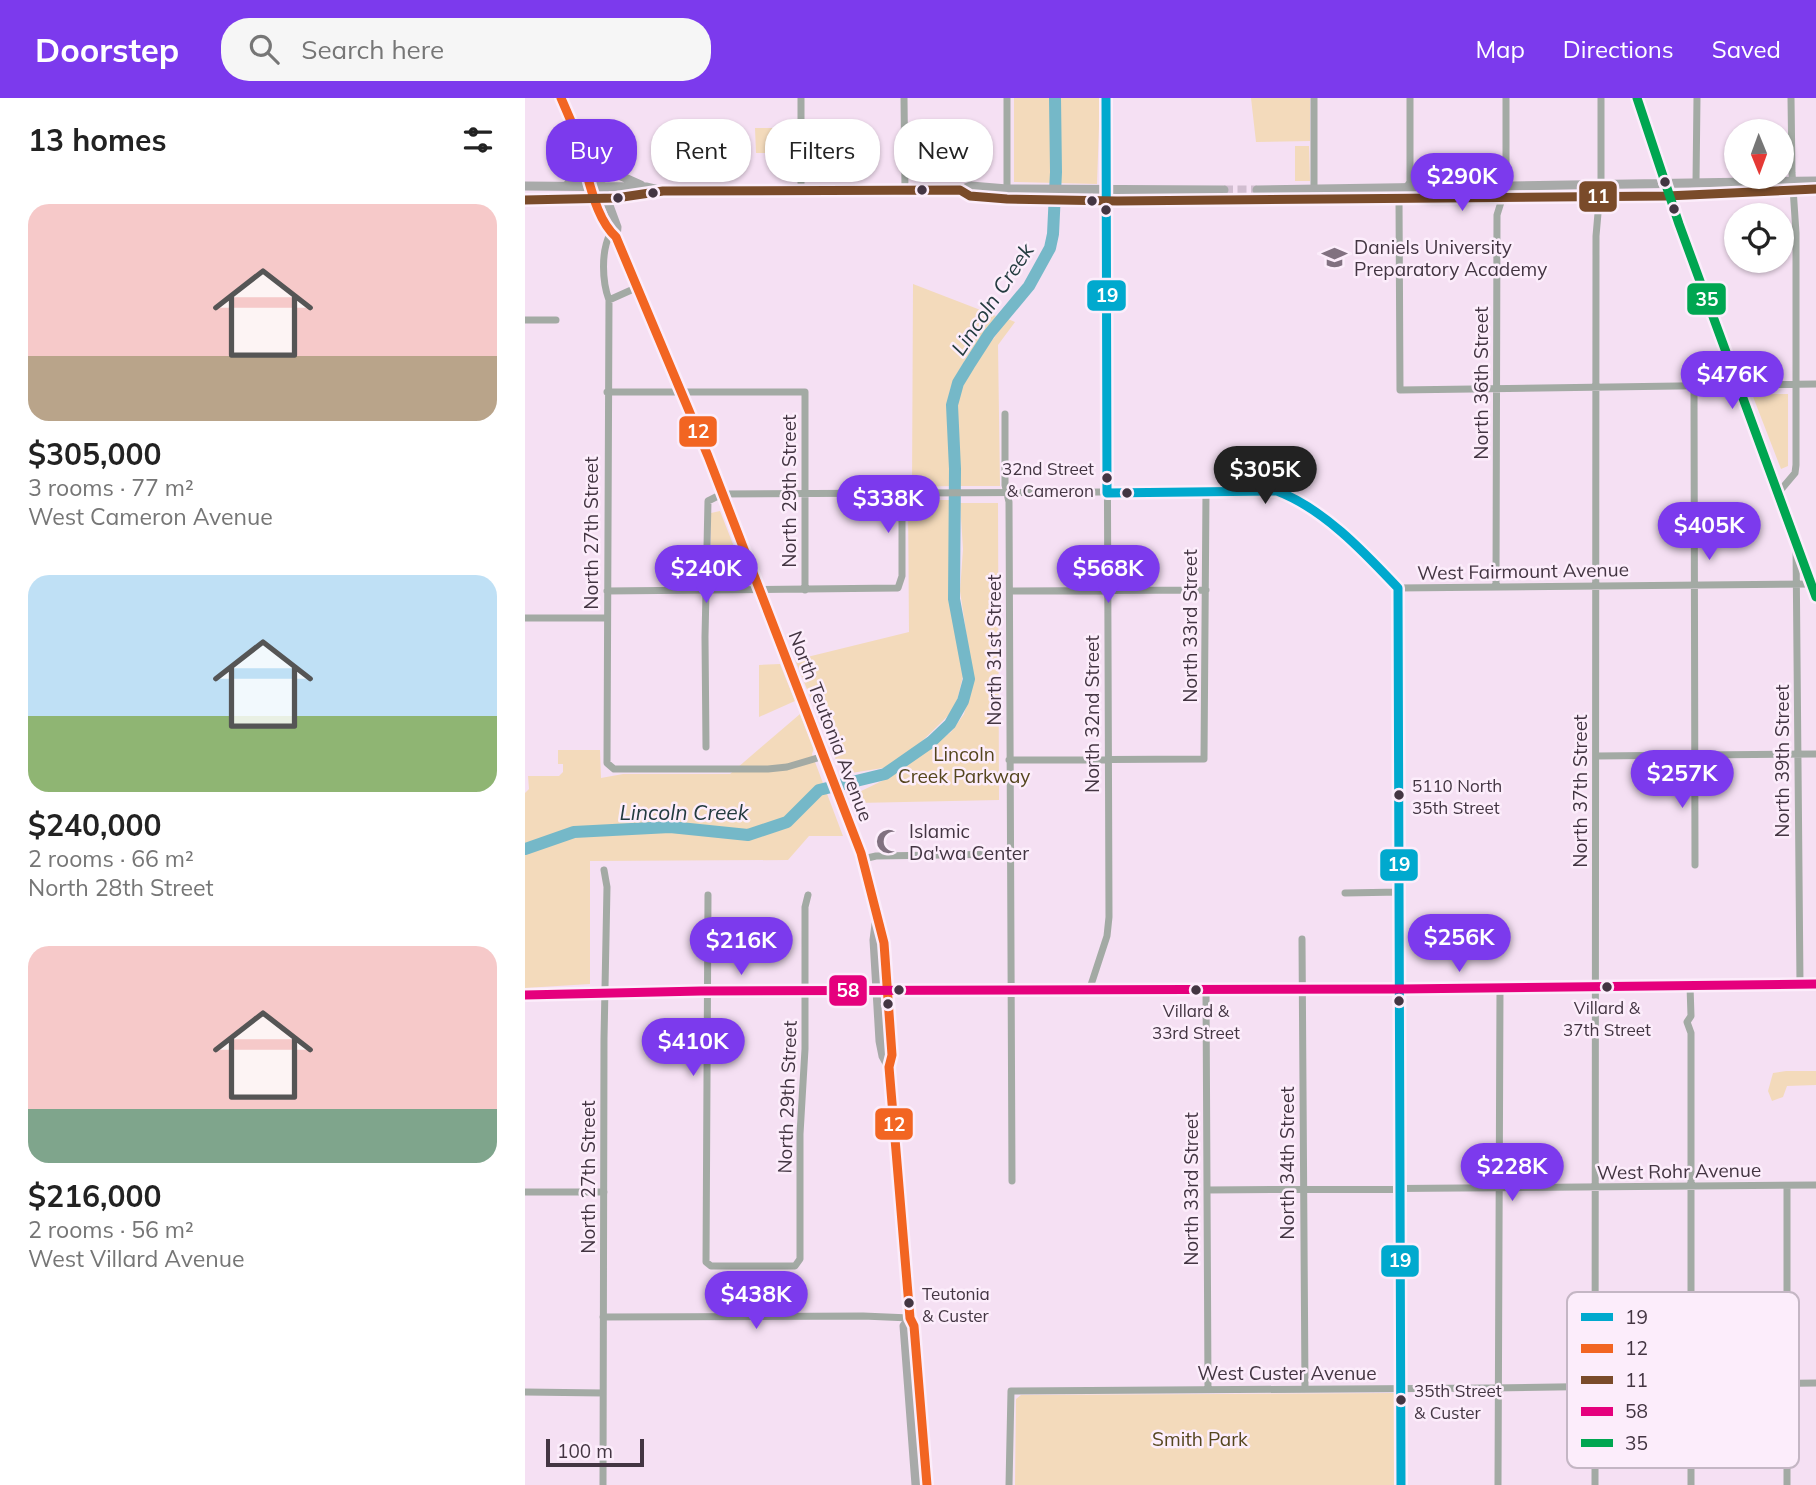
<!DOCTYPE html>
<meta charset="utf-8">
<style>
:root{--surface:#fff;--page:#f6f6f6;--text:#222;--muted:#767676;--accent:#7c3aed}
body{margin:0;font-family:Mulish,sans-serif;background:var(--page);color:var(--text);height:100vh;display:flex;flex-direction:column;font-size:26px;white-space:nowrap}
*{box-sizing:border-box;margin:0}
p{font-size:23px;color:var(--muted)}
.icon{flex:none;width:38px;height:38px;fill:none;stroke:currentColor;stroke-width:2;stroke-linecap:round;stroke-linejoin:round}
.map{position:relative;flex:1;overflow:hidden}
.panel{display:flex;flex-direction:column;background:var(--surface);width:525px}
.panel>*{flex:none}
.banner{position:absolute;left:21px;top:21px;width:665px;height:63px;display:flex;gap:14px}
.needle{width:46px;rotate:179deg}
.fabs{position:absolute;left:1199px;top:21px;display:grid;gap:14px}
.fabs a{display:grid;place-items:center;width:70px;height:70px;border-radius:50%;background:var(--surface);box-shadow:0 2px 5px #0004;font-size:35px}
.scale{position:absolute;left:21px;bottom:18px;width:98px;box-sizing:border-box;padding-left:7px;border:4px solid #433542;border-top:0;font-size:19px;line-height:24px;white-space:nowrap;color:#433542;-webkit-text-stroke:5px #fcedfb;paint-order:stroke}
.price{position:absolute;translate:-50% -60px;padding:0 16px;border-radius:24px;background:var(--accent);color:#fff;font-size:23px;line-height:46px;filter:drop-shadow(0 2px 4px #0008)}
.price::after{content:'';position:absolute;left:50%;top:42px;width:21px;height:16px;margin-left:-10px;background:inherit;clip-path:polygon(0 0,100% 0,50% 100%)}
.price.current{background:#222;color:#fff}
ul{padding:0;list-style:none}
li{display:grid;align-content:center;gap:14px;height:371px;padding:0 28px}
li span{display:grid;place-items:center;height:217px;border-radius:21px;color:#555}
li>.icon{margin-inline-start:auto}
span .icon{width:126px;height:126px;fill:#fffc;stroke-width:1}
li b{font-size:30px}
h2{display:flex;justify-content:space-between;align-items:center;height:84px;padding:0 28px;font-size:30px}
.tag{padding:0 24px;border-radius:28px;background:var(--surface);box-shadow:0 2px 5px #0004;font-size:24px;line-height:63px}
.tag.current{background:var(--accent);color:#fff}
header{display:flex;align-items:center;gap:42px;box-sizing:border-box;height:98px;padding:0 35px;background:var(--accent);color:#fff}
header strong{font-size:33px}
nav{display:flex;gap:38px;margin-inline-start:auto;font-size:24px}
.search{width:490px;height:63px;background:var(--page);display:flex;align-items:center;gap:18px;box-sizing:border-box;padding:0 24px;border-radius:28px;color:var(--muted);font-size:26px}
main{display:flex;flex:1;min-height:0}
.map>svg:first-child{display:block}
.green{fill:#f3dabb}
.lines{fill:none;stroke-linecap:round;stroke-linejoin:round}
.river{stroke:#75b8c8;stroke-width:12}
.major-tunnel{stroke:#d1bed0;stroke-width:9;stroke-dasharray:9 4.5;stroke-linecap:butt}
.minor{stroke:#a3aaa4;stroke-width:7}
.major{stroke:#a8aaa9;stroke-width:9}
.bus-1-casing{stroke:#fcedfb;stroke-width:14}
.bus-2-casing{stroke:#fcedfb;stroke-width:14}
.bus-3-casing{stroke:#fcedfb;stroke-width:14}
.bus-4-casing{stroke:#fcedfb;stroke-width:14}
.bus-5-casing{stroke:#fcedfb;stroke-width:14}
.bus-1{stroke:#00a9ce;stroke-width:9}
.bus-2{stroke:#f26522;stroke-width:9}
.bus-3{stroke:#7a4b2a;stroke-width:9}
.bus-4{stroke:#e5007d;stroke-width:9}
.bus-5{stroke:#00a651;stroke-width:9}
.bus-dot{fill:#433542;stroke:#fcedfb;stroke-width:2.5}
.labels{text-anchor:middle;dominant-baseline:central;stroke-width:5;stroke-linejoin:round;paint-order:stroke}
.bus-label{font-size:17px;fill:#433542;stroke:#fcedfb;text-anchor:start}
.poi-label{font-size:19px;fill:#433542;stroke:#fcedfb;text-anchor:start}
.street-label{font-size:19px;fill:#433542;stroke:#fcedfb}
.park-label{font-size:19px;fill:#54451d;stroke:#fcedfb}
.water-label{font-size:21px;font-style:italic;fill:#233b3f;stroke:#fcedfb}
.key{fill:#fcedfb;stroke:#c4b6c4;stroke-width:2}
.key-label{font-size:19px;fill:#433542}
.line-badge{stroke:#fcedfb;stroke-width:2.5}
.badge-label{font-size:19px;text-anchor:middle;font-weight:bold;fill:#fff}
</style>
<header>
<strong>Doorstep</strong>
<div class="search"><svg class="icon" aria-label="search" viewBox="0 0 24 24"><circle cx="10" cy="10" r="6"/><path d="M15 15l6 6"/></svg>Search here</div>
<nav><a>Map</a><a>Directions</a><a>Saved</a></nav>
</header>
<main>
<section class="panel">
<h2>13 homes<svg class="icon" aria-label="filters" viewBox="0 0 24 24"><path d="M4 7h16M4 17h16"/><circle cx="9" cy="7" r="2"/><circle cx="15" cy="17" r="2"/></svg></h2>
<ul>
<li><span style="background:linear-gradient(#f6c9c9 70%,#b9a48a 0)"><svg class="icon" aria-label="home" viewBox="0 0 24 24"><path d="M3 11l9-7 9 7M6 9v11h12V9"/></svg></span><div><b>$305,000</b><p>3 rooms · 77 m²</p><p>West Cameron Avenue</p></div></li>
<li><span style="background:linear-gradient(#bfe0f5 65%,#8fb573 0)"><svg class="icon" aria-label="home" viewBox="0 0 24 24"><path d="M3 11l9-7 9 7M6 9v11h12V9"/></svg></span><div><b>$240,000</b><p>2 rooms · 66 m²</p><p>North 28th Street</p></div></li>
<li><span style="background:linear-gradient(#f6c9c9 75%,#7fa58c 0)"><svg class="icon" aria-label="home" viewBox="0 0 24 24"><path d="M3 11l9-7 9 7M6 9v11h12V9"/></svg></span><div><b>$216,000</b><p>2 rooms · 56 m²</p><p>West Villard Avenue</p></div></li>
</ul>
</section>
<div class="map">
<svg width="1291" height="1387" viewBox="0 0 1291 1387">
<rect width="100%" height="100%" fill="#f5e0f3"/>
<path class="green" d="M489,0H575L572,86L489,84Z
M726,0H785V43L731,44Z
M230,30H267V55H231Z
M770,48H784L785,83H770Z
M388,186L471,218C456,240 436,264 426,289C419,309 425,365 427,388L387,389Z
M483,221L490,224L473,247L475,388H435L432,309L439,280Z
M1227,296H1263V368L1256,371Z
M383,402H425V505L438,578L430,611L393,647L364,669L320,676L315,663L311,662L270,562L384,534Z
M435,405H473L474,702L332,705L328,697L365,679L426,634L439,616L448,581L435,493L438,451Z
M195,413L222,482L218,489H190L186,485V415Z
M255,566L270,603L234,619V567Z
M275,616L289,650L287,656L318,738H284L263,762L65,763V886L0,890V695L4,691L3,678H34L38,674V666H33V652H75L76,680L98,676H205Z
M1261,973H1291V987L1262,988L1258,999L1247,1003L1243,993L1248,975Z
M870,1295V1387H490L491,1301L496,1297Z"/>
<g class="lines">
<path class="river" d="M0,751L49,734L145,729L223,737L262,724L294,692L360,676L406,644L425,626L438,603L444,581L429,501L430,371L427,307L433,285L444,267L464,236L504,188L525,150L528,136L531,74L530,0"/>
<path class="major-tunnel" d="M699,92H732
M699,102L733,101"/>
<path class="minor" d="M276,0V92
M379,0L380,91
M482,0V94
M789,0V94
M885,0V84L874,101L875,292L1291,286
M1171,84L1172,0
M85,136C76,154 77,183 84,202L82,665L89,671H243L262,669L299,658
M84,202L113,189
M0,222H31
M1169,288L1170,767
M82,294H280V492
M480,316V387L484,404L487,1083
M1254,394L1270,375L1271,367V135L1267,75L1266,0
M1271,447L1275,886
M971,488L972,117L981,88V0
M873,490L876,1387
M873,490L1289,486
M82,493L373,490L377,478V396
M485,493L681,492
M0,520H81
M181,649L180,539L183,403L197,396L752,393C779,398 853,468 873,490
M1072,658L1291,656
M484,662L679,661L681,394
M338,761L351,758L485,756
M820,795L875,794
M183,797L181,1164L186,1168H270L275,1161V1036L280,951V809L283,797
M777,841L780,1290
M1165,888L1166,918L1162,924L1166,935V1387
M681,892L683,1291
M564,893L582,838L584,819L581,0
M0,897L176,893L876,891L1291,886
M1262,1088V1387
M682,1092L1291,1087
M0,1094H79
M78,1219L338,1218L385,1220
M0,1294L78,1295
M78,1387L79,941L82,789L79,772
M484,1387L486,1293L967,1290L1291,1285
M973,1387L975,890
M1070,1387L1071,138L1076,81V0"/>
<path class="major" d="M36,0C42,14 51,48 64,53L92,129L91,139
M1112,0C1164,169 1233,332 1291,499
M58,51L56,57C62,74 77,132 91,139L183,358L336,755L359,845L367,957L364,969L385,1220L389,1228L402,1387
M69,66L116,87
M0,88L121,89L138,93L435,92L446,88L482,91L699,92
M42,88L47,80L52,51
M435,92L445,98L508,102H699
M732,92L1291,83
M733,101L1142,98L1291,91
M0,102L91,100L134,94
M351,826L349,842L355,943L358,958L364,969
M385,1220L379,1228L391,1387"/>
<defs>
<path id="bus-1" d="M581,0L582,395
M582,395L752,393C799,411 839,454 873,490
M873,490L876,1387"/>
<path id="bus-2" d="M36,0L58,51L56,57C65,83 70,120 91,139L183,358L336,755L359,845L367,957L364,969L385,1220L389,1228L402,1387"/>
<path id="bus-3" d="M0,102L91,100L138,93L435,92L445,98L482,101L592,103L1142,98L1291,91"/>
<path id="bus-4" d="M0,897L176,893L876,891L1291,886"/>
<path id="bus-5" d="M1112,0L1154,126L1291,499"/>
</defs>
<use href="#bus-1" class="bus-1-casing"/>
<use href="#bus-2" class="bus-2-casing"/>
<use href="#bus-3" class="bus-3-casing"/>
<use href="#bus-4" class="bus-4-casing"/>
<use href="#bus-5" class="bus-5-casing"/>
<use href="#bus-1" class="bus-1"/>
<use href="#bus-2" class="bus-2"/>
<use href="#bus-3" class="bus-3"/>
<use href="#bus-4" class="bus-4"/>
<use href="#bus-5" class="bus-5"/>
</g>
<defs>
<symbol id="school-bare" viewBox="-9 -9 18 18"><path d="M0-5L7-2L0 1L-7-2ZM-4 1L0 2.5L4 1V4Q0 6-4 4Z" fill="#817180" stroke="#fcedfb" stroke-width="2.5" paint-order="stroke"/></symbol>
<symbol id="mosque-bare" viewBox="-9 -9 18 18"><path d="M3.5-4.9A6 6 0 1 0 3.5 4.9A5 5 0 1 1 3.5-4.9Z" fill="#817180" stroke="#fcedfb" stroke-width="2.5" paint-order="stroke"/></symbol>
</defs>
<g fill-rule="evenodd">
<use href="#school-bare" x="792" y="142" width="35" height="35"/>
<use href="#mosque-bare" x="346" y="726" width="35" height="35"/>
</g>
<g class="bus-dot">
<circle cx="1140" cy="84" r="6"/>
<circle cx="397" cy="92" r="6"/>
<circle cx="128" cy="95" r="6"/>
<circle cx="93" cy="100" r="6"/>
<circle cx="567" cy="103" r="6"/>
<circle cx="1149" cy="111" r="6"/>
<circle cx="581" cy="112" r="6"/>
<circle cx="582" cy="380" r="6"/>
<circle cx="602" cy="395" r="6"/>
<circle cx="874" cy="697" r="6"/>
<circle cx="1082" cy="889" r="6"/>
<circle cx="374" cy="892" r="6"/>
<circle cx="671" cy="892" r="6"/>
<circle cx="874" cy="903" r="6"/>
<circle cx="363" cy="906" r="6"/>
<circle cx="384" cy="1205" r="6"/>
<circle cx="876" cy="1302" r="6"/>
</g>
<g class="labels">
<g class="bus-label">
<text x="569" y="370" text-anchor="end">32nd Street<tspan x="569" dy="22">&amp; Cameron</tspan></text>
<text x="887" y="687">5110 North<tspan x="887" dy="22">35th Street</tspan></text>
<text x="1082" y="909" text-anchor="middle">Villard &amp;<tspan x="1082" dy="22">37th Street</tspan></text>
<text x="671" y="912" text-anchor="middle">Villard &amp;<tspan x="671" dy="22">33rd Street</tspan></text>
<text x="397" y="1195">Teutonia<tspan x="397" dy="22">&amp; Custer</tspan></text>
<text x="889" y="1292">35th Street<tspan x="889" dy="22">&amp; Custer</tspan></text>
</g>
<g class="poi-label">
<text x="829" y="149">Daniels University<tspan x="829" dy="22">Preparatory Academy</tspan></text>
<text x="384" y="733">Islamic<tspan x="384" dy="22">Da'wa Center</tspan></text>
</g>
<g class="street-label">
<text transform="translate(956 285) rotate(-90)">North 36th Street</text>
<text transform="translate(264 393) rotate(-90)">North 29th Street</text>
<text transform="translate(66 435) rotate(-90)">North 27th Street</text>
<text transform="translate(998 473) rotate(-1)">West Fairmount Avenue</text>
<text transform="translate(665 528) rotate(-90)">North 33rd Street</text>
<text transform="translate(469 552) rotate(-90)">North 31st Street</text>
<text transform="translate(567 616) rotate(-90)">North 32nd Street</text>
<text transform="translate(306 628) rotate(69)">North Teutonia Avenue</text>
<text transform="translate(1257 663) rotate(-90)">North 39th Street</text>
<text transform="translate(1055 693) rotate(-90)">North 37th Street</text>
<text transform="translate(262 999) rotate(-88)">North 29th Street</text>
<text transform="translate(762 1065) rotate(-90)">North 34th Street</text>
<text transform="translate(1154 1073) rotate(-1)">West Rohr Avenue</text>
<text transform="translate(63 1079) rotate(-90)">North 27th Street</text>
<text transform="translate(666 1091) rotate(-90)">North 33rd Street</text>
<text x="762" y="1275">West Custer Avenue</text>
</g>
<g class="park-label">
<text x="439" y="656">Lincoln<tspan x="439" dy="22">Creek Parkway</tspan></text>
<text x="675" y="1341">Smith Park</text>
</g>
<g class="water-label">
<text transform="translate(467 201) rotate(-56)">Lincoln Creek</text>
<text x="159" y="714">Lincoln Creek</text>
</g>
</g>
<rect x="1042" y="1194" width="232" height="176" rx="10" class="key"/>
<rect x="1056" y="1215" width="32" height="8" fill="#00a9ce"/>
<rect x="1056" y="1246" width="32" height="9" fill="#f26522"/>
<rect x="1056" y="1278" width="32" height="8" fill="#7a4b2a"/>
<rect x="1056" y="1309" width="32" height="9" fill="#e5007d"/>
<rect x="1056" y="1341" width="32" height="8" fill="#00a651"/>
<g class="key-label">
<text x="1100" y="1226">19</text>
<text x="1100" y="1257">12</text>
<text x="1100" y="1289">11</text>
<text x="1100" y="1320">58</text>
<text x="1100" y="1352">35</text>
</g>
<g class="line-badge">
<rect x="1053" y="82" width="40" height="33" rx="7" fill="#7a4b2a"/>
<rect x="561" y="181" width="41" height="33" rx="7" fill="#00a9ce"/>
<rect x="1161" y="184" width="41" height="34" rx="7" fill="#00a651"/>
<rect x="153" y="317" width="40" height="33" rx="7" fill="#f26522"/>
<rect x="854" y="750" width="40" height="34" rx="7" fill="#00a9ce"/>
<rect x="303" y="876" width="40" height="33" rx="7" fill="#e5007d"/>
<rect x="349" y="1009" width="40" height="34" rx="7" fill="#f26522"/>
<rect x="855" y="1146" width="40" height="34" rx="7" fill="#00a9ce"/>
</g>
<g class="badge-label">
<text x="1073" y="105">11</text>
<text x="582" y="204">19</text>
<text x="1182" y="208">35</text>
<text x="173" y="340">12</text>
<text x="874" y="773">19</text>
<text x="323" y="899">58</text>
<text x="369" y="1033">12</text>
<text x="875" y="1169">19</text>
</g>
</svg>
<div class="fabs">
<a><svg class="needle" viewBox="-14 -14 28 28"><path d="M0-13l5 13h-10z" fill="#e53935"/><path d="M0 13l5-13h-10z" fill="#767676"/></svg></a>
<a><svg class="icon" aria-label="locate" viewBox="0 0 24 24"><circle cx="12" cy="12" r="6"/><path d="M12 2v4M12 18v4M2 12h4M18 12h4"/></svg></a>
</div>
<div class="scale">100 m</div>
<b class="price" style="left:937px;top:115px">$290K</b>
<b class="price" style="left:1207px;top:313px">$476K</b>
<b class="price current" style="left:740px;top:408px">$305K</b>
<b class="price" style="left:363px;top:437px">$338K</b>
<b class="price" style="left:1184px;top:464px">$405K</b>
<b class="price" style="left:181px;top:507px">$240K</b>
<b class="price" style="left:583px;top:507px">$568K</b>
<b class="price" style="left:1157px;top:712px">$257K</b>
<b class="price" style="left:934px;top:876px">$256K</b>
<b class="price" style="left:216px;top:879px">$216K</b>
<b class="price" style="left:168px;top:980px">$410K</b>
<b class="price" style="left:987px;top:1105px">$228K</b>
<b class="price" style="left:231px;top:1233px">$438K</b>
<div class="banner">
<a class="tag current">Buy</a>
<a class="tag">Rent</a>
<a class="tag">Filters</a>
<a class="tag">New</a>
</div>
</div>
</main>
